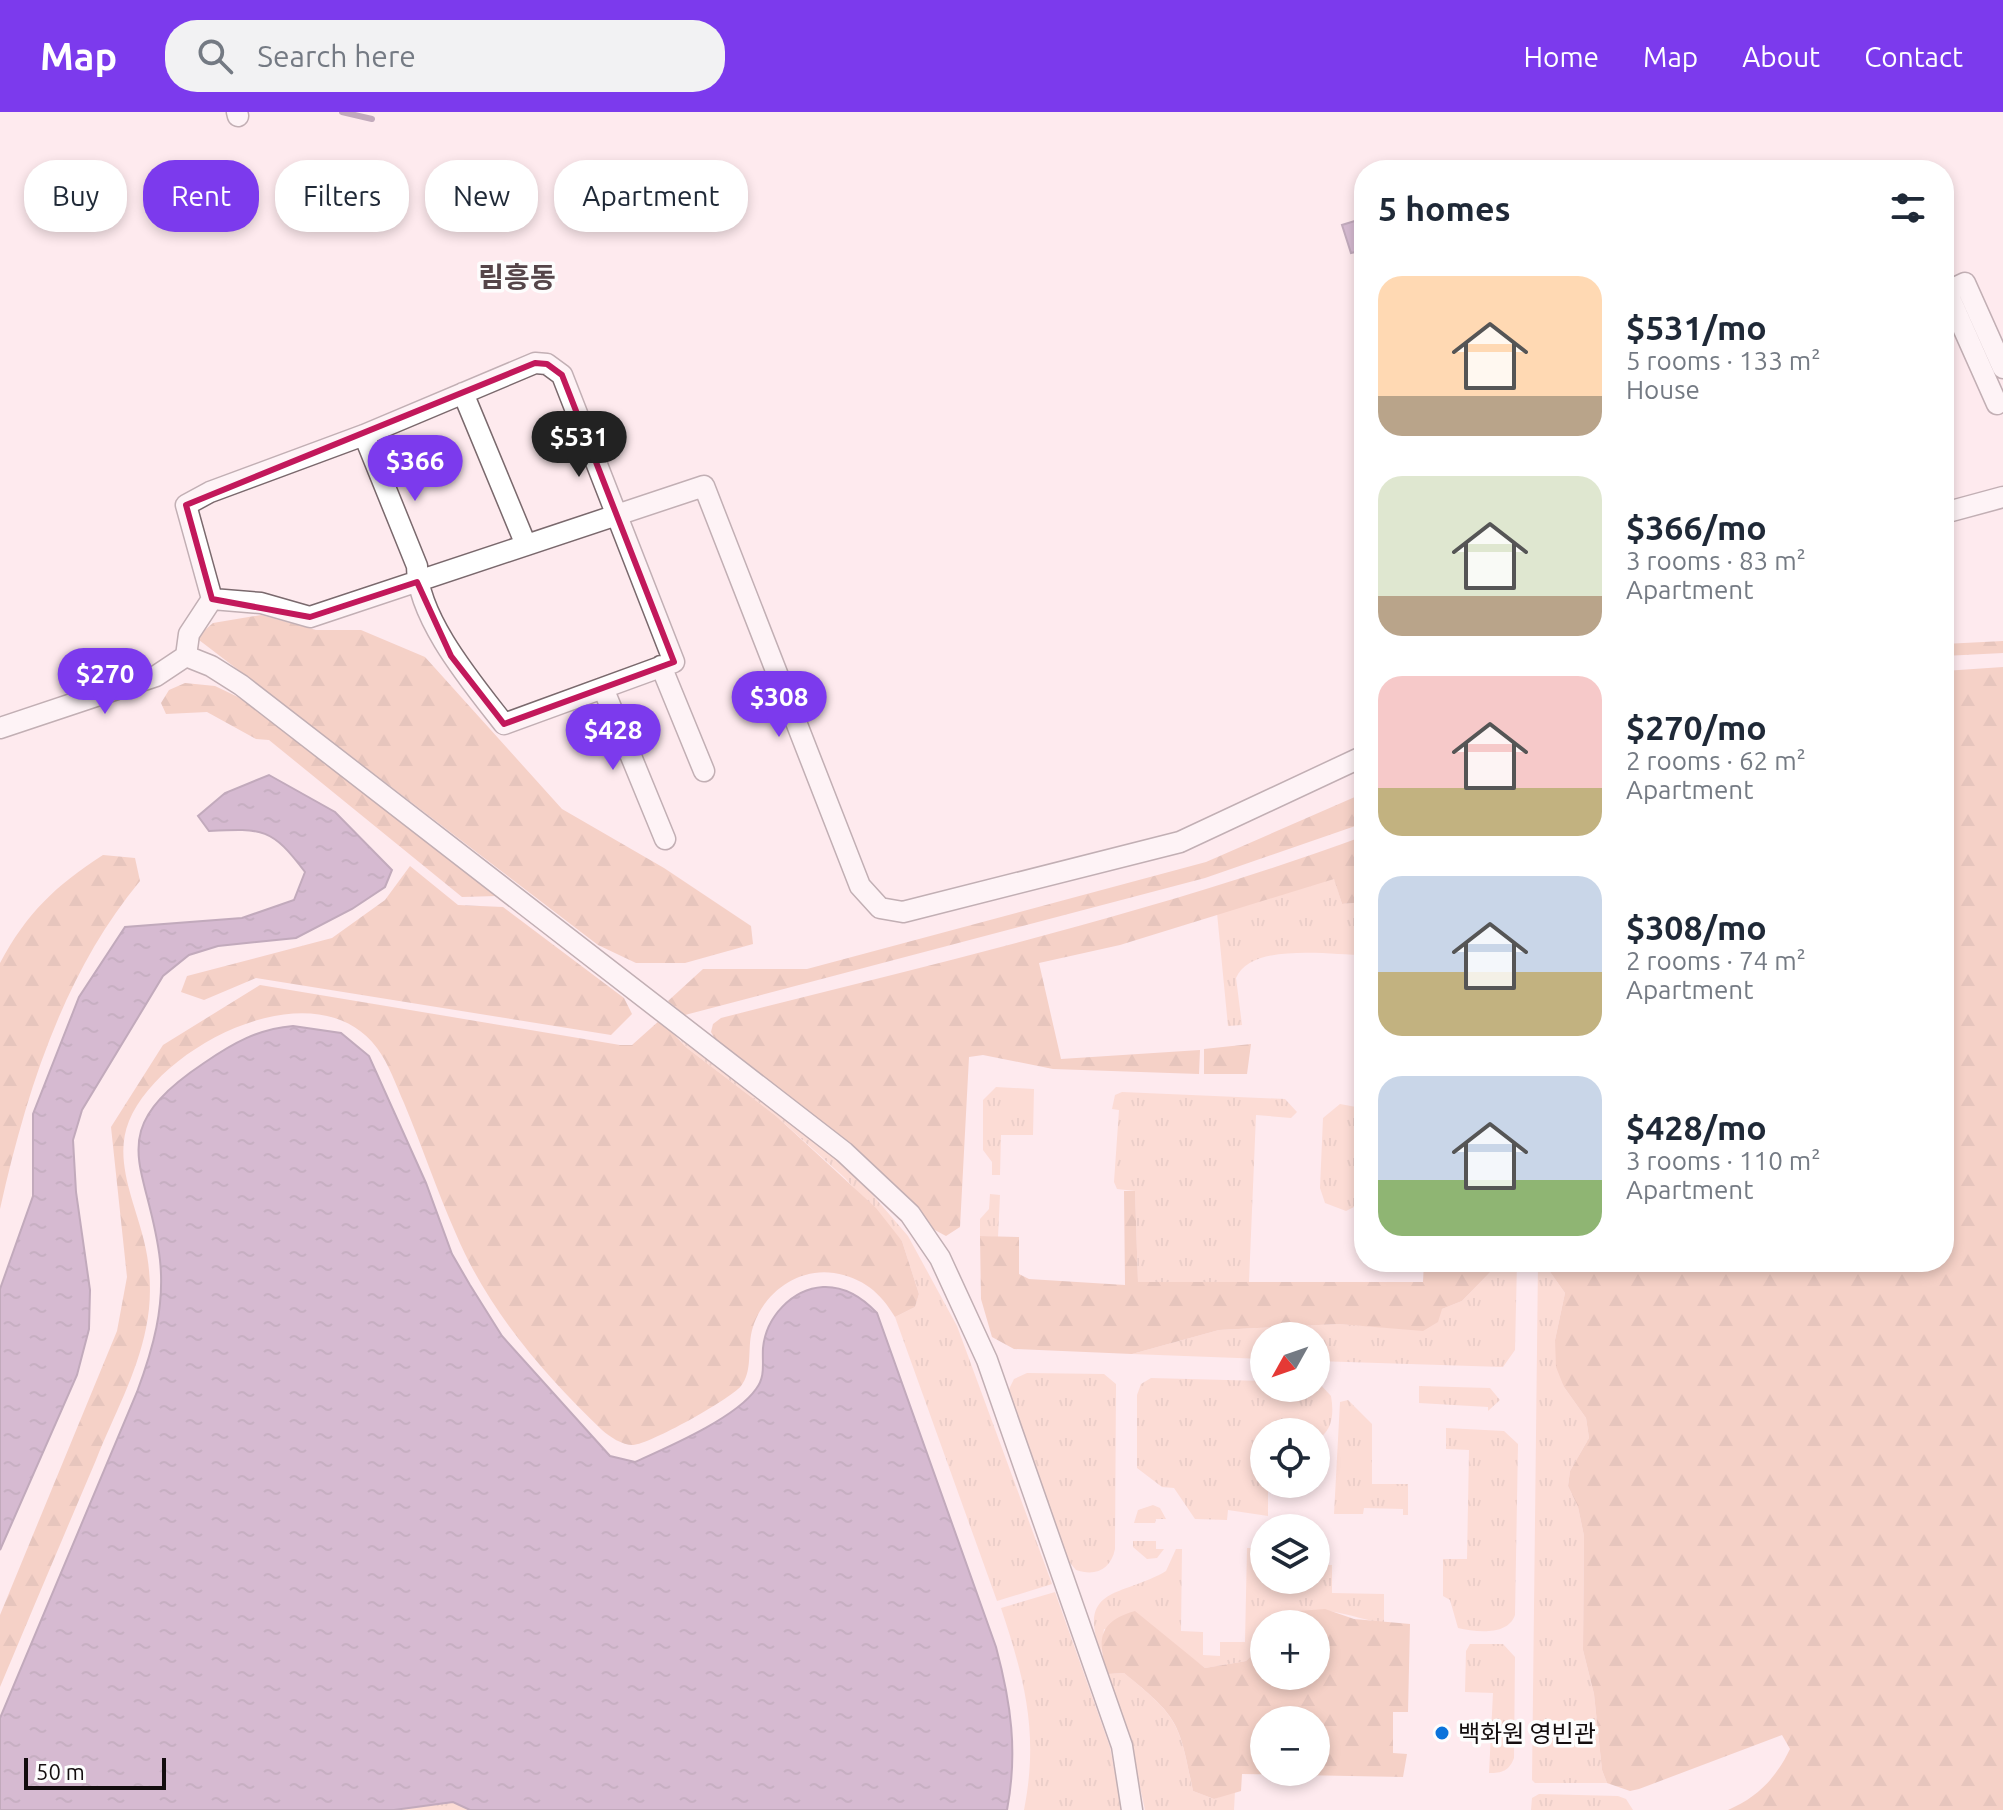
<!DOCTYPE html>
<meta charset="utf-8">
<style>
:root{--surface:#fff;--page:#f2f2f3;--text:#1f2937;--muted:#747a83;--accent:#7c3aed}
body{margin:0;font-family:Ubuntu,"Noto Sans KR",sans-serif;background:var(--page);color:var(--text);height:100vh;display:flex;flex-direction:column;font-size:30px;white-space:nowrap}
*{box-sizing:border-box;margin:0}
p{font-size:26px;color:var(--muted)}
.icon{flex:none;width:44px;height:44px;fill:none;stroke:currentColor;stroke-width:2;stroke-linecap:round;stroke-linejoin:round}
.map{position:relative;flex:1;overflow:hidden}
.details{position:absolute;left:1354px;top:48px;width:600px;height:1112px;display:flex;flex-direction:column;background:var(--surface);border-radius:32px;box-shadow:0 4px 12px #0003}
.details>*{flex:none}
.hud{position:absolute;left:24px;top:48px;width:760px;height:72px;display:flex;gap:16px}
.needle{width:52px;rotate:230deg}
.controls{position:absolute;left:1250px;top:1210px;display:grid;gap:16px}
.controls a{display:grid;place-items:center;width:80px;height:80px;border-radius:50%;background:var(--surface);box-shadow:0 4px 12px #0003;font-size:40px}
.scale{position:absolute;left:24px;bottom:20px;width:142px;box-sizing:border-box;padding-left:8px;border:4px solid #130d0e;border-top:0;font-size:22px;line-height:28px;white-space:nowrap;color:#130d0e;-webkit-text-stroke:6px #fdfdfd;paint-order:stroke}
.price{position:absolute;translate:-50% -68px;padding:0 18px;border-radius:28px;background:var(--accent);color:#fff;font-size:26px;line-height:52px;filter:drop-shadow(0 2px 4px #0008)}
.price::after{content:'';position:absolute;left:50%;top:48px;width:24px;height:18px;margin-left:-12px;background:inherit;clip-path:polygon(0 0,100% 0,50% 100%)}
.price.on{background:#222;color:#fff}
ul{padding:0;list-style:none}
li{display:flex;align-items:center;gap:24px;height:200px;padding:0 24px}
li span{display:grid;place-items:center;flex:none;width:224px;height:160px;border-radius:24px;color:#555}
li>.icon{margin-inline-start:auto}
span .icon{width:96px;height:96px;fill:#fffc;stroke-width:1}
li b{font-size:34px}
h2{display:flex;justify-content:space-between;align-items:center;height:96px;padding:0 24px;font-size:34px}
.pill{padding:0 28px;border-radius:32px;background:var(--surface);box-shadow:0 4px 12px #0003;font-size:28px;line-height:72px}
.pill.on{background:var(--accent);color:#fff}
header{display:flex;align-items:center;gap:48px;box-sizing:border-box;height:112px;padding:0 40px;background:var(--accent);color:#fff}
header strong{font-size:38px}
nav{display:flex;gap:44px;margin-inline-start:auto;font-size:28px}
.search{width:560px;height:72px;background:var(--page);display:flex;align-items:center;gap:20px;box-sizing:border-box;padding:0 28px;border-radius:32px;color:var(--muted);font-size:30px}
.map>svg:first-child{display:block}
.grass{fill:url(#grass-tufts)}
.forest{fill:url(#forest-firs);fill-rule:evenodd}
.water{fill:url(#water-ripples);stroke:#7a5e7e;stroke-width:2}
.lines{fill:none;stroke-linecap:round;stroke-linejoin:round}
.stream{stroke:#7a5e7e;stroke-width:6}
.minor-casing{stroke:#7a696d;stroke-width:23}
.minor{stroke:#fff;stroke-width:20}
.marked{fill:none;stroke:#c2185b;stroke-width:6;stroke-linejoin:round}
.poi-dot{fill:#0b73db;stroke:#fdfdfd;stroke-width:3}
.labels{text-anchor:middle;dominant-baseline:central;stroke-width:7;stroke-linejoin:round;paint-order:stroke}
.poi-label{font-size:24px;fill:#130d0e;stroke:#fdfdfd;text-anchor:start}
.quarter-label{font-size:28px;font-weight:bold;fill:#554549;stroke:#fdfdfd}
</style>
<header>
<strong>Map</strong>
<div class="search"><svg class="icon" aria-label="search" viewBox="0 0 24 24"><circle cx="10" cy="10" r="6"/><path d="M15 15l6 6"/></svg>Search here</div>
<nav><a>Home</a><a>Map</a><a>About</a><a>Contact</a></nav>
</header>
<div class="map">
<svg width="2003" height="1698" viewBox="0 0 2003 1698">
<defs>
<pattern id="grass-tufts" width="24" height="20" patternUnits="userSpaceOnUse" patternTransform="scale(2)"><rect width="24" height="20" fill="#fbccb6"/><path d="M3 7l-1-3M5 7V3M7 7l1-3M15 17l-1-3M17 17v-4M19 17l1-3" fill="none" stroke="#d6ae9b"/></pattern>
<pattern id="forest-firs" width="22" height="20" patternUnits="userSpaceOnUse" patternTransform="scale(2)"><rect width="22" height="20" fill="#ecb397"/><path d="M5 1l3.5 6h-7zM16 11l3.5 6h-7z" fill="#ca9981"/></pattern>
<pattern id="water-ripples" width="26" height="14" patternUnits="userSpaceOnUse" patternTransform="scale(2)"><rect width="26" height="14" fill="#a681ae"/><path d="M2 4q2-2 4 0t4 0M15 11q2-2 4 0t4 0" fill="none" stroke="#86688c"/></pattern>
</defs>
<rect width="100%" height="100%" fill="#feeaee"/>
<path class="grass" d="M1334,766L1342,792L1364,790V843C1331,843 1251,830 1236,866L1242,913L1228,914L1217,801Z
M662,906L852,1059L908,1124L957,1214L1052,1472L997,1489L895,1205L915,1195L919,1182L902,1129L845,1066L776,1004L687,936Z
M996,975L1034,977L1033,1023H1001L1000,1063H992V1050L983,1038V988Z
M1122,980L1285,987L1297,1000L1291,1006L1256,1003L1249,1170H1138L1135,1079L1117,1077L1114,1070L1119,998L1112,997L1115,983Z
M1340,992L1356,995L1364,1004V1084L1360,1092L1346,1099L1325,1091L1320,1076L1323,1006Z
M990,1082L1000,1083L998,1125L980,1124V1107L989,1097Z
M1500,1150H1517L1515,1238L1503,1255L1316,1249V1224H1264V1247L1132,1242L1219,1218L1338,1212L1423,1218L1442,1197L1462,1189Z
M1538,1150H1543L1565,1181L1555,1228L1564,1275L1586,1306L1589,1326L1570,1359L1568,1374L1578,1395L1584,1424L1583,1538L1594,1582L1602,1658L1607,1671H1535L1532,1668Z
M1027,1261L1104,1262L1116,1272L1115,1437C1111,1457 1096,1465 1076,1458L1065,1445L1008,1279L1014,1267Z
M1151,1266L1264,1269V1276H1316L1319,1271L1331,1284C1334,1301 1333,1320 1316,1328V1320H1264V1372H1268V1404L1228,1398L1227,1408L1195,1407L1174,1376L1162,1375L1137,1356V1283L1141,1272Z
M1419,1274L1490,1276L1500,1288L1488,1299V1295L1419,1291Z
M1348,1288L1372,1312V1372H1408V1403H1403V1397L1364,1396L1363,1402H1334L1340,1290Z
M1446,1316L1504,1319L1518,1332L1515,1503C1508,1524 1476,1520 1458,1516L1450,1488L1443,1484V1447H1467L1469,1338L1446,1337Z
M1153,1393L1160,1396L1166,1407H1156L1155,1411H1134L1138,1398Z
M1133,1429H1156V1437H1164L1157,1446L1147,1447L1133,1435Z
M1247,1436H1264V1468H1316V1453H1332V1481L1384,1482V1511C1348,1506 1314,1485 1284,1512H1264V1531L1246,1549L1205,1556L1184,1540L1104,1517L1101,1542C1076,1473 1123,1485 1166,1459L1176,1437H1182L1181,1519L1203,1520V1543L1220,1544V1530H1245Z
M1055,1480L1110,1635L1122,1698H1024C1039,1622 1025,1568 1001,1496Z
M1470,1532H1503L1515,1545L1514,1646C1509,1659 1502,1661 1489,1661L1493,1581L1465,1580L1466,1539Z
M1124,1561C1179,1606 1179,1610 1193,1679L1214,1687L1235,1679L1234,1698H1145L1130,1629L1108,1562Z
M1539,1682L1618,1684L1626,1687L1633,1698H1531L1532,1686Z
M453,1690L470,1698H394Z"/>
<path class="forest" d="M261,503L316,518H361L425,545L562,697L664,756L751,814L753,832L685,851H636L598,833L199,528L200,522L213,511Z
M2003,529V541L1944,544V532Z
M2003,555V1698H1728C1758,1685 1776,1666 1790,1637L1782,1623L1639,1677L1630,1679L1607,1671L1602,1658L1594,1582L1583,1538L1584,1424L1578,1395L1568,1374L1570,1359L1589,1326L1586,1306L1564,1275L1556,1255L1555,1228L1565,1181L1543,1150H1944V559Z
M185,571L215,574L238,585L286,618L497,784L462,785L269,628L256,627L207,600L166,602L161,591L169,578Z
M1364,681V711L1205,766L685,903L668,889L703,857H807L1206,750Z
M1364,724V790L1342,792L1334,767L1120,833L1039,851L1061,947L1200,938L1199,962L1053,957L983,943L969,945L960,1115L946,1124L931,1116L849,1030L716,929L711,920L713,912L721,906C936,851 1155,801 1364,724Z
M103,743L135,746L140,769C63,862 26,981 0,1097V851C27,801 55,774 103,743Z
M410,754L458,793L503,795L624,886L632,902L611,923L256,866L204,888L181,880L187,864L332,826L385,788Z
M260,873L620,933H632L660,908L687,936L776,1004L876,1096L902,1129L919,1182L915,1195L895,1205C880,1180 863,1166 834,1161C794,1155 758,1186 751,1223C748,1240 752,1260 741,1274C729,1288 650,1332 633,1333C622,1333 610,1325 602,1318C543,1261 488,1198 456,1122C437,1079 422,1034 404,991C396,973 389,952 377,936C316,854 160,933 129,1009C113,1048 135,1091 144,1129C151,1157 152,1188 146,1216C137,1262 113,1305 96,1348C64,1423 32,1499 0,1575V1503L117,1219L127,1165L111,1015L163,933Z
M1251,932L1247,962H1204V937Z
M1124,1079H1135L1138,1170H1423L1424,1150H1500L1462,1189L1442,1197L1438,1210L1423,1219L1338,1212L1219,1218L1132,1242L1014,1237L992,1225L981,1187L980,1124L1019,1125V1162L1029,1167L1125,1173Z
M1325,1497L1354,1507L1410,1512L1408,1600H1393V1641L1407,1642L1403,1665L1242,1662L1241,1679L1214,1687L1193,1679C1179,1609 1179,1606 1124,1561L1108,1562C1096,1528 1099,1509 1135,1499L1205,1556L1246,1549L1264,1531V1564H1316V1512H1284L1298,1499ZM1264,1608H1316V1660H1264Z"/>
<path class="water" d="M1364,106V138L1351,141L1342,113Z
M269,663L335,700L392,758L385,775L352,797L296,826L218,834L189,843L163,864L82,998L73,1028L76,1080L90,1178L89,1217L77,1263L0,1438V1177L33,1084V1002L79,885L125,815L242,806L294,788L305,760C272,716 263,716 209,719L198,704L225,681Z
M293,914L341,921L369,944L426,1071L452,1142L470,1173L502,1224L610,1344L635,1350C668,1335 736,1306 756,1277C766,1264 762,1251 763,1236C766,1205 792,1177 823,1175C845,1174 862,1185 877,1201L996,1535C1011,1591 1018,1640 1007,1698H470L453,1690L394,1698H0V1606L137,1280C153,1237 165,1195 160,1148C149,1052 99,1021 204,951C233,931 258,917 293,914Z"/>
<g class="lines">
<path class="stream" d="M342,0L372,7"/>
<defs>
<path id="minor" d="M237,0L238,4
M1944,173L1997,292
M1944,181L1965,171L2003,256
M463,281L526,433
M364,323L417,454C417,506 473,572 504,612L674,550L562,263L547,252L535,251L364,323L210,380L186,393L212,487L189,522L186,544L211,554L241,573L844,1040L910,1102L940,1146L987,1248L1122,1634L1132,1698
M1944,401L2003,385
M212,487L261,491L310,505L704,374L860,774L880,796L903,800L1180,730L1364,644
M661,554L704,659
M603,576L665,727
M0,616L156,564L186,544"/>
</defs>
<use href="#minor" class="minor-casing"/>
<use href="#minor" class="minor"/>
</g>
<path d="M0 0H2003V1698H0ZM535,251L547,252L562,263L674,550L504,612L451,544L417,470L310,505L212,487L186,393Z" fill="#feeaee" fill-opacity=".55" fill-rule="evenodd"/>
<path class="marked" d="M535,251L547,252L562,263L674,550L504,612L451,544L417,470L310,505L212,487L186,393Z"/>
<circle class="poi-dot" cx="1442" cy="1621" r="8"/>
<g class="labels">
<g class="poi-label">
<text x="1458" y="1621">백화원 영빈관</text>
</g>
<g class="quarter-label">
<text x="517" y="164">림흥동</text>
</g>
</g>
</svg>
<div class="controls">
<a><svg class="needle" viewBox="-14 -14 28 28"><path d="M0-13l5 13h-10z" fill="#e53935"/><path d="M0 13l5-13h-10z" fill="#747a83"/></svg></a>
<a><svg class="icon" aria-label="locate" viewBox="0 0 24 24"><circle cx="12" cy="12" r="6"/><path d="M12 2v4M12 18v4M2 12h4M18 12h4"/></svg></a>
<a><svg class="icon" aria-label="layers" viewBox="0 0 24 24"><path d="M12 4l9 5-9 5-9-5zM3 14l9 5 9-5"/></svg></a>
<a>+</a>
<a>−</a>
</div>
<div class="scale">50 m</div>
<b class="price on" style="left:579px;top:367px">$531</b>
<b class="price" style="left:415px;top:391px">$366</b>
<b class="price" style="left:105px;top:604px">$270</b>
<b class="price" style="left:779px;top:627px">$308</b>
<b class="price" style="left:613px;top:660px">$428</b>
<div class="hud">
<a class="pill">Buy</a>
<a class="pill on">Rent</a>
<a class="pill">Filters</a>
<a class="pill">New</a>
<a class="pill">Apartment</a>
</div>
<section class="details">
<h2>5 homes<svg class="icon" aria-label="filters" viewBox="0 0 24 24"><path d="M4 7h16M4 17h16"/><circle cx="9" cy="7" r="2"/><circle cx="15" cy="17" r="2"/></svg></h2>
<ul>
<li><span style="background:linear-gradient(#ffd9b3 75%,#b9a48a 0)"><svg class="icon" aria-label="home" viewBox="0 0 24 24"><path d="M3 11l9-7 9 7M6 9v11h12V9"/></svg></span><div><b>$531/mo</b><p>5 rooms · 133 m²</p><p>House</p></div></li>
<li><span style="background:linear-gradient(#dfe7d0 75%,#b9a48a 0)"><svg class="icon" aria-label="home" viewBox="0 0 24 24"><path d="M3 11l9-7 9 7M6 9v11h12V9"/></svg></span><div><b>$366/mo</b><p>3 rooms · 83 m²</p><p>Apartment</p></div></li>
<li><span style="background:linear-gradient(#f6c9c9 70%,#c2b280 0)"><svg class="icon" aria-label="home" viewBox="0 0 24 24"><path d="M3 11l9-7 9 7M6 9v11h12V9"/></svg></span><div><b>$270/mo</b><p>2 rooms · 62 m²</p><p>Apartment</p></div></li>
<li><span style="background:linear-gradient(#c9d6e8 60%,#c2b280 0)"><svg class="icon" aria-label="home" viewBox="0 0 24 24"><path d="M3 11l9-7 9 7M6 9v11h12V9"/></svg></span><div><b>$308/mo</b><p>2 rooms · 74 m²</p><p>Apartment</p></div></li>
<li><span style="background:linear-gradient(#c9d6e8 65%,#8fb573 0)"><svg class="icon" aria-label="home" viewBox="0 0 24 24"><path d="M3 11l9-7 9 7M6 9v11h12V9"/></svg></span><div><b>$428/mo</b><p>3 rooms · 110 m²</p><p>Apartment</p></div></li>
</ul>
</section>
</div>
